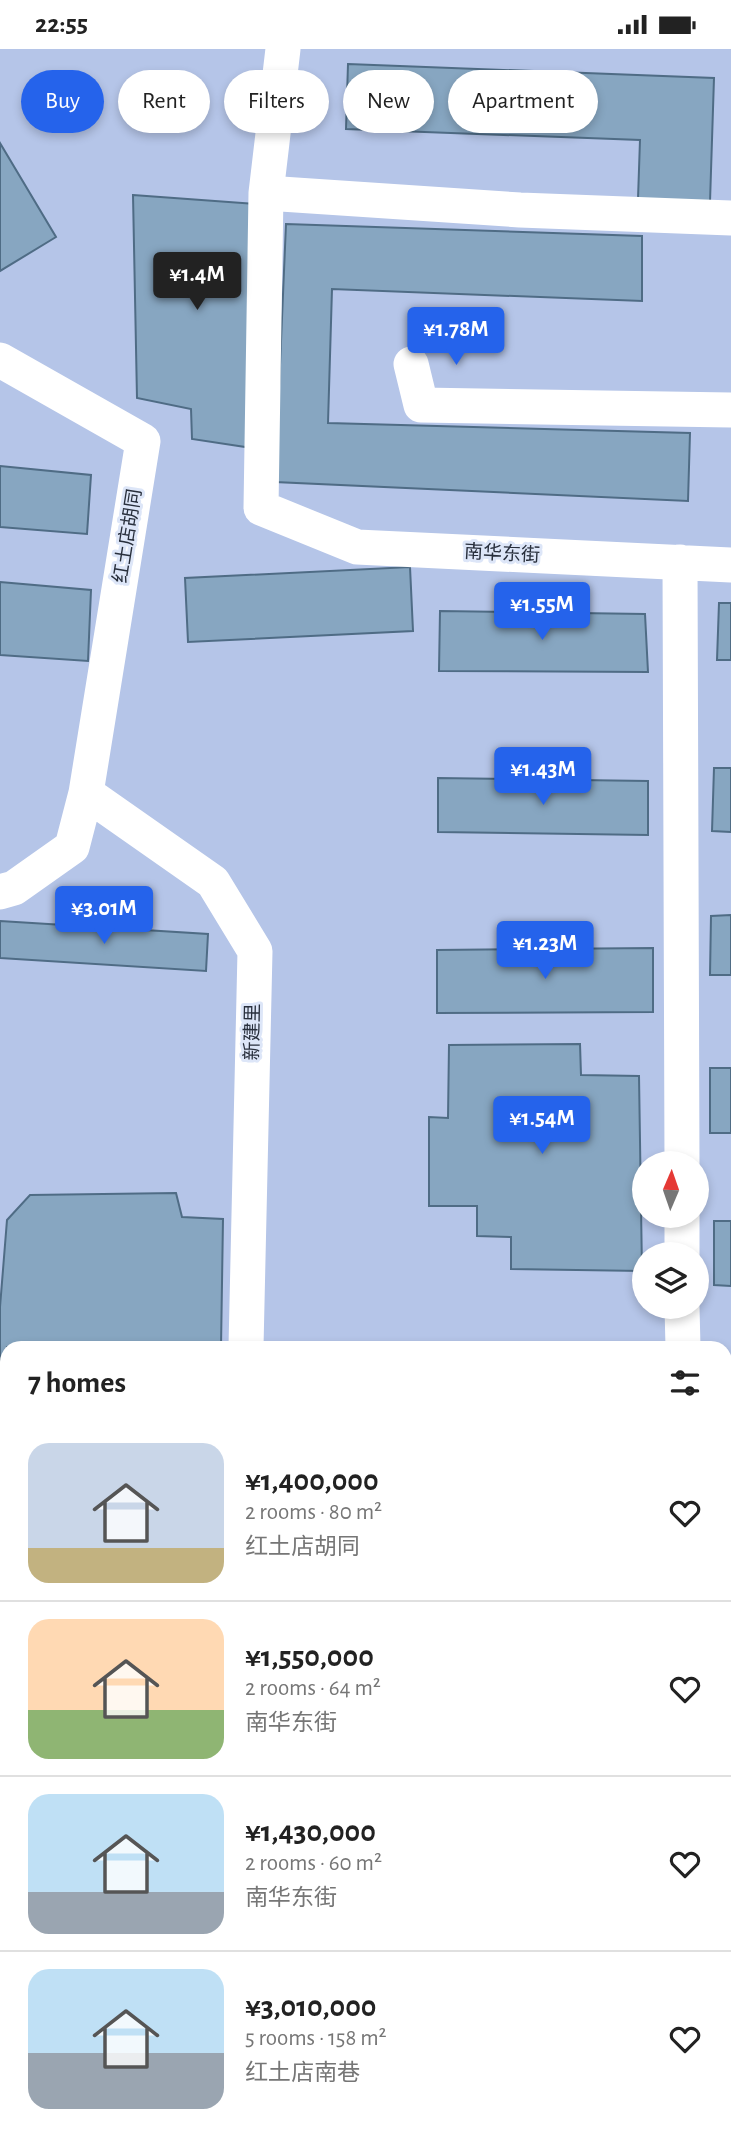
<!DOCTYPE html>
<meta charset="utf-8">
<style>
:root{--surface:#fff;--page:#f6f6f6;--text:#222;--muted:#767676;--line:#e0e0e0;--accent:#2563eb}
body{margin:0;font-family:"Alegreya Sans","Noto Sans SC",sans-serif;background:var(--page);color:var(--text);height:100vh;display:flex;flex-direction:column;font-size:26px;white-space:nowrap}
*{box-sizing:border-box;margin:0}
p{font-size:23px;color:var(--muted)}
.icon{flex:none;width:38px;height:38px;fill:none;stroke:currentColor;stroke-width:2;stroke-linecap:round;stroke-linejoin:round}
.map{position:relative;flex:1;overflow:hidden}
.side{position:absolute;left:0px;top:1292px;width:732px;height:800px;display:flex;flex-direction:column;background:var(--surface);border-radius:21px 21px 0 0;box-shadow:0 4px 10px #0003}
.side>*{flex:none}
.top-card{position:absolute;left:21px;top:21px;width:690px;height:63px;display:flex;gap:14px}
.needle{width:46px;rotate:2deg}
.buttons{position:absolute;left:632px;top:1102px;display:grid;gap:14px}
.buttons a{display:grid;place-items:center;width:77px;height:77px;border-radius:50%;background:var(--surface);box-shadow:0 4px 10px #0003;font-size:35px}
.price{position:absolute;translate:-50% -60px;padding:0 16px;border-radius:7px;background:var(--accent);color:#fff;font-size:23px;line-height:46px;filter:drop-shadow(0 2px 4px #0008)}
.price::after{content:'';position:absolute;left:50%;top:42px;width:21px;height:16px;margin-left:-10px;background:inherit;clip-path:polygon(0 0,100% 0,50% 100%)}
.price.selected{background:#222;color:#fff}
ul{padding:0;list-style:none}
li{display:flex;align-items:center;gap:21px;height:175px;padding:0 28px}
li+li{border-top:2px solid var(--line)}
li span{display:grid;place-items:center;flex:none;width:196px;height:140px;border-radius:21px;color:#555}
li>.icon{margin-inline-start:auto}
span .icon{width:84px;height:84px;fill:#fffc;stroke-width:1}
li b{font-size:30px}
h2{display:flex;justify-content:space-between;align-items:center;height:84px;padding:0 28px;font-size:30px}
.chip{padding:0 24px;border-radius:32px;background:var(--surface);box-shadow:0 4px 10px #0003;font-size:24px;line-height:63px}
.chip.selected{background:var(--accent);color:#fff}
.status{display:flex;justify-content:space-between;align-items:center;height:49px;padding:0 35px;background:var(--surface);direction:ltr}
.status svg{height:19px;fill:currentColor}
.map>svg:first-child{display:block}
.built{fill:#a7bae3}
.green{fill:#fb9189}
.building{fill:#87a6c1;stroke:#4f6c85;stroke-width:2}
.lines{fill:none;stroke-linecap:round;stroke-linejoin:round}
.service{stroke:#fff;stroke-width:18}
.minor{stroke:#fff;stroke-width:35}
.secondary{stroke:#fff;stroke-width:38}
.labels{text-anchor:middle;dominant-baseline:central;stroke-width:6;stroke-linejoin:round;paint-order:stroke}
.street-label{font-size:19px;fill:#282f3c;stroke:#dde6f8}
</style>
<div class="status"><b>22:55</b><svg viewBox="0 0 49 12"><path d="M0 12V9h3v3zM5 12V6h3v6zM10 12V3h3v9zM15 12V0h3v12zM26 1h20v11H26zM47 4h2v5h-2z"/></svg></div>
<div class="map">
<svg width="731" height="2091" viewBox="0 0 731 2091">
<rect width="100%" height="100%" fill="#b5c5e8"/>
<path class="built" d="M0,1745L7,1746V2084H134V2091H0Z"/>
<path class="green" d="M725,2008H731V2091H697L698,2084H724Z"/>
<path class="building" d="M348,15L714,29L710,153L638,150L640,91L346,80Z
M0,94L56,188L0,222Z
M133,146L256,155L252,399L192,390L191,360L137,349Z
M286,175L642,187V252L332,240L328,374L690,384L688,452L275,433Z
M0,417L91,426L87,485L0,478Z
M410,518L413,582L188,593L185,529Z
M0,533L91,541L88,612L0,606Z
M719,554H731V611H717Z
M440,562L645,565L648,623L439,622Z
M714,719H731V783L712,782Z
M438,729L648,732V786L438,783Z
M731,866V926H710L711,867Z
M0,872L208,885L206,922L0,909Z
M653,899V963L437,964V901Z
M580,995L581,1026L639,1027L642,1222L511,1220V1188L477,1187V1157H429V1068L448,1069L449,996Z
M710,1019H731V1084H710Z
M176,1144L182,1168L223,1170L221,1298H7V1384L0,1380V1258L7,1171L30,1146Z
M714,1172H731V1237L714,1236Z
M731,1356V1425H724V1357Z
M0,1762L5,1770L7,1766V1805H0Z
M0,1866H7V1907H0Z
M312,2084H451L450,2091H312Z"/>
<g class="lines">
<path class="service" d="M188,2088L268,2090"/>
<path class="minor" d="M283,0L266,144L261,459L357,498L731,516
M266,144L520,161L731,169
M0,311L143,392L86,744L72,798L14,839L0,843
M411,315L421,356L731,361
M680,513L682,1115
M86,744L213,833L255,902L246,1298
M682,1167V1206
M682,1258L683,1298
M268,2084V2091"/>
<path class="secondary" d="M724,1498H731
M0,1509L7,1508"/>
</g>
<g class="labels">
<g class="street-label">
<text transform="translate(128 487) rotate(-81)">红土店胡同</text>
<text transform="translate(502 505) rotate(3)">南华东街</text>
<text transform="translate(253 983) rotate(-89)">新建里</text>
</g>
</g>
</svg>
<div class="buttons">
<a><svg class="needle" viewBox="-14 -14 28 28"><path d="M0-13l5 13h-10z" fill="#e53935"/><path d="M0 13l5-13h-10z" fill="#767676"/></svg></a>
<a><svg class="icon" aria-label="layers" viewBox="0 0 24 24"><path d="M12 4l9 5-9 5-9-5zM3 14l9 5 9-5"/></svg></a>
</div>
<b class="price selected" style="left:197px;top:263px">¥1.4M</b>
<b class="price" style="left:456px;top:318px">¥1.78M</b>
<b class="price" style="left:542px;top:593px">¥1.55M</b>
<b class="price" style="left:543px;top:758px">¥1.43M</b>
<b class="price" style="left:104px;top:897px">¥3.01M</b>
<b class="price" style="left:545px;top:932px">¥1.23M</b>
<b class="price" style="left:542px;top:1107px">¥1.54M</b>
<div class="top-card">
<a class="chip selected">Buy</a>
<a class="chip">Rent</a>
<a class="chip">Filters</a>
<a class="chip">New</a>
<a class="chip">Apartment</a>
</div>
<section class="side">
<h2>7 homes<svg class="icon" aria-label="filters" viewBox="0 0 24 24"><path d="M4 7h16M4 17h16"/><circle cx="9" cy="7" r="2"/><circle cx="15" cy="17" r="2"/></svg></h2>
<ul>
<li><span style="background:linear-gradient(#c9d6e8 75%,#c2b280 0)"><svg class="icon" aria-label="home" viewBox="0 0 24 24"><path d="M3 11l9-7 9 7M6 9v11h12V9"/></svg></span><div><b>¥1,400,000</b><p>2 rooms · 80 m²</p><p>红土店胡同</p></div><svg class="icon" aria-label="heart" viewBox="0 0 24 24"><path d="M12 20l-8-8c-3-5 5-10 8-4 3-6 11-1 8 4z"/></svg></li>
<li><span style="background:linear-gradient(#ffd9b3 65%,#8fb573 0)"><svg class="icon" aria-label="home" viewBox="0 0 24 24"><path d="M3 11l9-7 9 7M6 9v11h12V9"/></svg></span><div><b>¥1,550,000</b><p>2 rooms · 64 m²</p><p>南华东街</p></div><svg class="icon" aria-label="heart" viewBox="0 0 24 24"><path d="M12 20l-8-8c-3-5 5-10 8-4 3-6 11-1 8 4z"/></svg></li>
<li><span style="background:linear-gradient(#bfe0f5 70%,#9aa5b1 0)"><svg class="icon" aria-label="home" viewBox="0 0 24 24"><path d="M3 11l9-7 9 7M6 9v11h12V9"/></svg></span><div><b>¥1,430,000</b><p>2 rooms · 60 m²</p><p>南华东街</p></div><svg class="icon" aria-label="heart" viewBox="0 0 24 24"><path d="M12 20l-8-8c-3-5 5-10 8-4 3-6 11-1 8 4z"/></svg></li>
<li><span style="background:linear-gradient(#bfe0f5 60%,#9aa5b1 0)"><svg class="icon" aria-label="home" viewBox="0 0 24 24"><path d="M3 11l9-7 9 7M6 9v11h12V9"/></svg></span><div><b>¥3,010,000</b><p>5 rooms · 158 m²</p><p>红土店南巷</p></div><svg class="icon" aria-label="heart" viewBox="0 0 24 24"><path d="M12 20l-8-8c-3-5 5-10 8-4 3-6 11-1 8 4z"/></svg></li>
</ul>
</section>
</div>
